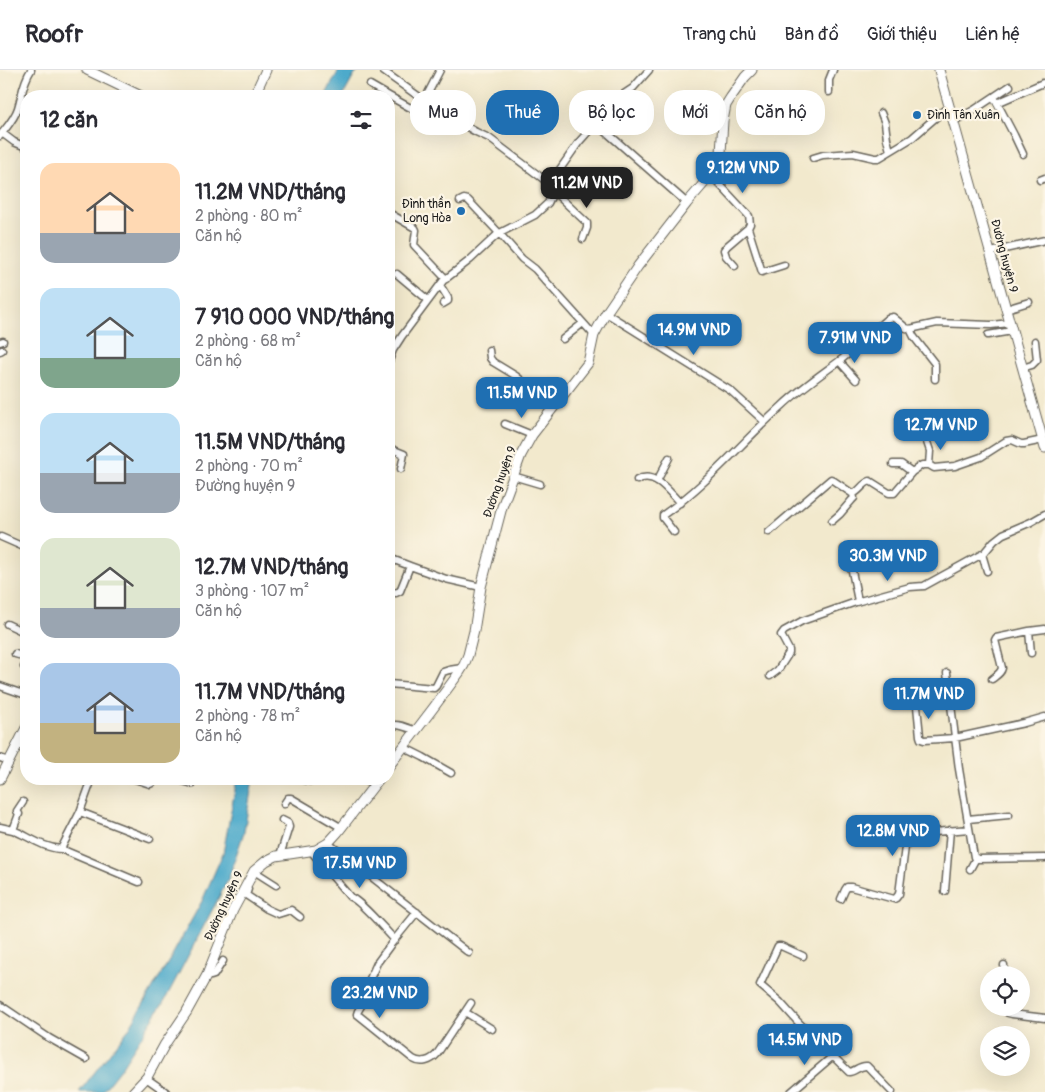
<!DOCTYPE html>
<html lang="vi">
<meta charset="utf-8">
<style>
:root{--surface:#fff;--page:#f2f2f3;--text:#2b2b33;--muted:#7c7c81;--line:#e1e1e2;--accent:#1f6fb2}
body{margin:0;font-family:Pangolin,sans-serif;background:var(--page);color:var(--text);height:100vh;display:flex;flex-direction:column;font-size:19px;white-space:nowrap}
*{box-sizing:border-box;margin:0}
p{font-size:16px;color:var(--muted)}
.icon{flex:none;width:28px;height:28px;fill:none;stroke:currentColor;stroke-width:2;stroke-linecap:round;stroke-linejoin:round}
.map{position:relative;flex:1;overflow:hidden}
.sheet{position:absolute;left:20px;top:20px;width:375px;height:695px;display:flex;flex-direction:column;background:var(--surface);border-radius:20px;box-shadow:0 5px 20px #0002}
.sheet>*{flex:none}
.guide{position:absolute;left:410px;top:20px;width:475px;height:45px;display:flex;gap:10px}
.fabs{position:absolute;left:980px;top:896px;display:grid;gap:10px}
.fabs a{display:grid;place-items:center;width:50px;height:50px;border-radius:50%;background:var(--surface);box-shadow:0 5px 20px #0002;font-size:25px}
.price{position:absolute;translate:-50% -42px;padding:0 11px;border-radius:10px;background:var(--accent);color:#fff;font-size:16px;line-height:32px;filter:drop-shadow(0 1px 2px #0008)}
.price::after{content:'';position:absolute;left:50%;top:30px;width:15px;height:11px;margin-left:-8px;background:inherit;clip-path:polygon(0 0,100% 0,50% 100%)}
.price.active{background:#222;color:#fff}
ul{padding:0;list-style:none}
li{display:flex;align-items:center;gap:15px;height:125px;padding:0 20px}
li span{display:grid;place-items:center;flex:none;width:140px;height:100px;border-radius:15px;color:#555}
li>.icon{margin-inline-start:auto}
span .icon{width:60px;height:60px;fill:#fffc;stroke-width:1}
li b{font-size:21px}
h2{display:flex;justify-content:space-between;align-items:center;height:60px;padding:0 20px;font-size:21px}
.tag{padding:0 18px;border-radius:20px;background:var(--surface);box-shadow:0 5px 20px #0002;font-size:18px;line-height:45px}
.tag.active{background:var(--accent);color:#fff}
header{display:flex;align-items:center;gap:30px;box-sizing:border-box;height:70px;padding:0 25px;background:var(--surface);border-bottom:1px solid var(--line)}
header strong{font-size:24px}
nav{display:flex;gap:28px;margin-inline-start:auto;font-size:18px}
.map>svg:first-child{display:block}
.water{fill:#4daacb;stroke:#346374}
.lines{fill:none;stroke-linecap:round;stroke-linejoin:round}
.street-casing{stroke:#67645a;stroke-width:9}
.secondary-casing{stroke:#67645a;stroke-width:11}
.street{stroke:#fff;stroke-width:6}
.secondary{stroke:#fff;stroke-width:9}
.poi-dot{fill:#1f6fb2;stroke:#fcf5e5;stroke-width:2}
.labels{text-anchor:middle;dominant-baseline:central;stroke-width:4.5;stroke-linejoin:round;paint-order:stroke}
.poi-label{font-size:12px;fill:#1c1c1c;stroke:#fcf5e5;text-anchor:start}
.street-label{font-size:12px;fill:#1c1c1c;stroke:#fcf5e5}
</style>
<header>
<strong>Roofr</strong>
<nav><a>Trang chủ</a><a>Bản đồ</a><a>Giới thiệu</a><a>Liên hệ</a></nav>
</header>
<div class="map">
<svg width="1045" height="1022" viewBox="0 0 1045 1022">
<rect width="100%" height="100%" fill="#fcf5e5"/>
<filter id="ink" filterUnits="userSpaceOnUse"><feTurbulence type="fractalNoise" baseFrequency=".02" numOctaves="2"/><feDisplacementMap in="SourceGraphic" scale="10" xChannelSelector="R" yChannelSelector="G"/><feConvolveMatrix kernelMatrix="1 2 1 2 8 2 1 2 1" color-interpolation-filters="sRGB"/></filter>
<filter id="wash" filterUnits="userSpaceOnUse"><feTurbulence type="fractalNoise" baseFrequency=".0096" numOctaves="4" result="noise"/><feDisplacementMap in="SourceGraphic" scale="20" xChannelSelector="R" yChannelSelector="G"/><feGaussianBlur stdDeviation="1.12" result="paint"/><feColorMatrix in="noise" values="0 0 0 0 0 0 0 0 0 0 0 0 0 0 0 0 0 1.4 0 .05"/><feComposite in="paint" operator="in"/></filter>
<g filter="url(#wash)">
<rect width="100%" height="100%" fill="#f2e9cd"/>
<path class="water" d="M339,0H360L354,6L343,26H325Z
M237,709H253L244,762L228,810L165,930L121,998L102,1022H79L128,960L170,889L202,831L223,783Z"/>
</g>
<g filter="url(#ink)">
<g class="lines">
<defs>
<path id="street" d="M383,1L432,36
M370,15L389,26
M829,22V10L833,0
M389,26L425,46L427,45L432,36L435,38L476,62L489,68L546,111L552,114
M994,27L1014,65L1023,84
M424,31L440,0
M997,33L1043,13
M881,43L885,53L887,69L890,81
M954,51L974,40L1010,16
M596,53L606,39L618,28L633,18L649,0
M2,63L14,72L26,77
M0,66C6,58 15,48 18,38C22,25 23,12 31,0
M813,88L823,85L853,83L875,88H879L912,68L949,36
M711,105L749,146L750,154L748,158L727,176L724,180L726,186L735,196
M1040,110L1045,108
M552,120L587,153V158L583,169
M460,131L464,129L468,130L499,163L522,189L535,199L594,265
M389,143L415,158L416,160L414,175L446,209
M748,158L762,202L784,195
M991,182L1045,170
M397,204L428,230
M440,215L448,228V231L443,234
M1006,239L1029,232
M606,243L731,321L765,352
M910,259L914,267L935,294V309
M988,265L1012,261
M563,269L583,253
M0,272L3,271
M489,280L490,288L493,292L516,306L554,337
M0,281L2,280
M389,291L393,280L402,266L443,211L470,190L498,164L535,145L548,133L551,127L553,111L558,102L579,72L596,53L687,133
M839,291L856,310
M1022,298L1032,295L1037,290L1035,271
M389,307V312
M505,354L532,365
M926,369L930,381L929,395
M389,378L404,384L401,399
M893,394H901L912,402
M513,406L540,414
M637,410C655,400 669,422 680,433
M657,411L669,388
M832,451L840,444L852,430L854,428L853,424
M674,462L663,448V445C708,414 742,372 782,336C801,318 822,304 842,289C858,276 873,261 888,248L893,247L906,258L910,259L937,253L991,255L1010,253
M769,462L831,409L853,424C860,421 863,413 870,411L889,423H894L912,402L922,395H929L934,398L955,396L981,387L1006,371L1012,370L1021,374H1024L1043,370
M1,467L26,478
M844,479L852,501L858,531
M982,484L987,501
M389,488L410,496
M389,521L396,523L400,521L410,496L446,509L481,517
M7,554L26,563
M1029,561L1031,583
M15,584L26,587
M24,597L26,598
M947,603L959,699L974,787L977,789L1045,788
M770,606L778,600L789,583V580L781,565L784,561L802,551L856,532L910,517L924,516L984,483L994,471L1003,464L1031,452L1045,444
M992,609C997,605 1001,603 1002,598L995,570L996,568L1029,561L1045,559
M389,614L434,618L436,616L443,602L449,600L462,598
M0,616L26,625
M917,636L920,666L921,669L924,670L955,668L1024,653L1045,647
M389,656C400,653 405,658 415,660
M18,674L26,679
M404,675L409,680L423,687L451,703
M0,688L9,691
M135,709L150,714L152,713L154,709
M176,709L193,714
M301,709L310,711L313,709
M361,709L375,714
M284,734L288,728H291L342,758
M80,742L92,709
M968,749L1009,745
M0,757L13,760L19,744L17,741L23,732
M13,760C28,766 43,778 61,779L139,812
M328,773L469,883
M61,779L80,742L150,769
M311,781L350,827C360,830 386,861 395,870
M280,785L289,757L288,753L282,750
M970,799L976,788
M254,801L276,815
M248,819L246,825L267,839L278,844L291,840L300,847
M945,821L950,760
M841,829L845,820L847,817H851L894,829L896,828L899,824L906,769L908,766L912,764L969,759
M417,842L391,874L377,893L369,911L367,926L358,941L357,944L413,989C421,994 431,991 437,984L471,933
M803,886L781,876H778L760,915L780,932L798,952L849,1002C855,1002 859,995 867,996L892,1022
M1004,895V905
M207,905L211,906L214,905L223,891
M0,935L49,968L86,989
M1006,938L1008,943L1012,944L1045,948
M465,942L492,959
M146,1008L166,1022
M791,1022L833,986"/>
<path id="secondary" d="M87,0L141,26
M939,0L1045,378
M254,26L266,0
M389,696L434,637L459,603L464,595L468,585L474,561L481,517L502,437L521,385L532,365L588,293L594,265L606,243L638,196L687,133L711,105L719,91L721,83L723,51L726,35L731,27L745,7L752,0
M0,709L26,658
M133,1022L147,1007L165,974L186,943L207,905L233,840L254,801L266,791L276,786L316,780L328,773L338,762L379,709"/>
</defs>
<use href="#street" class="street-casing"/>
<use href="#secondary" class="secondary-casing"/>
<use href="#street" class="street"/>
<use href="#secondary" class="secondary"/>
</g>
</g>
<g class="poi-dot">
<circle cx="917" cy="45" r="5"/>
<circle cx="461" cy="141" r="5"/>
</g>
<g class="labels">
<g class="poi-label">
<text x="927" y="45">Đình Tân Xuân</text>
<text x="451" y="134" text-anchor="end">Đình thần<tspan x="451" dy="14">Long Hòa</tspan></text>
</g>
<g class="street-label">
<text transform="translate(1004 186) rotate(75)">Đường huyện 9</text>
<text transform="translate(500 412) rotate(-70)">Đường huyện 9</text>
<text transform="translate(224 836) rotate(-65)">Đường huyện 9</text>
</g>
</g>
</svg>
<div class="fabs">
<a><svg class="icon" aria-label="locate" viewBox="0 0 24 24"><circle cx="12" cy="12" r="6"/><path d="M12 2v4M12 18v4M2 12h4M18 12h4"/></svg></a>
<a><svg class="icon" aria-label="layers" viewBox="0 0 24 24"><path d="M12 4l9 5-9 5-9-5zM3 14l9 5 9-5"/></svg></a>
</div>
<b class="price" style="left:743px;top:124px">9.12M VND</b>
<b class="price active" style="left:587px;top:139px">11.2M VND</b>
<b class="price" style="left:694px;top:286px">14.9M VND</b>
<b class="price" style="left:855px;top:294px">7.91M VND</b>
<b class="price" style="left:522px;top:349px">11.5M VND</b>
<b class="price" style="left:941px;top:381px">12.7M VND</b>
<b class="price" style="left:888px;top:512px">30.3M VND</b>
<b class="price" style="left:929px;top:650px">11.7M VND</b>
<b class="price" style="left:893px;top:787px">12.8M VND</b>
<b class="price" style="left:360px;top:819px">17.5M VND</b>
<b class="price" style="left:380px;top:949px">23.2M VND</b>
<b class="price" style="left:805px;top:996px">14.5M VND</b>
<div class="guide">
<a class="tag">Mua</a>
<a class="tag active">Thuê</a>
<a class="tag">Bộ lọc</a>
<a class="tag">Mới</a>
<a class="tag">Căn hộ</a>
</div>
<section class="sheet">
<h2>12 căn<svg class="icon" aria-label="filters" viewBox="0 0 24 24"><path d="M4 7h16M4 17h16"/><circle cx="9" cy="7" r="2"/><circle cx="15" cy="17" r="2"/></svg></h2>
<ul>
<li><span style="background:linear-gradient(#ffd9b3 70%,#9aa5b1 0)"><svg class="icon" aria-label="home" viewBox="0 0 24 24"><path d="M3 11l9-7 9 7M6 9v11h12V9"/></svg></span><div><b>11.2M VND/tháng</b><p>2 phòng · 80 m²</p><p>Căn hộ</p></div></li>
<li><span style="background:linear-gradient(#bfe0f5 70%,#7fa58c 0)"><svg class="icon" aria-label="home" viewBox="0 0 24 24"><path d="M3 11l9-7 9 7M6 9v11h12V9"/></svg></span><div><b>7 910 000 VND/tháng</b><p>2 phòng · 68 m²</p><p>Căn hộ</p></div></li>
<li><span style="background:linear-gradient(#bfe0f5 60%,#9aa5b1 0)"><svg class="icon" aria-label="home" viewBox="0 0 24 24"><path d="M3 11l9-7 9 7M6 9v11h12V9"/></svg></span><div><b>11.5M VND/tháng</b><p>2 phòng · 70 m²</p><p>Đường huyện 9</p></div></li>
<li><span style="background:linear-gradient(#dfe7d0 70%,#9aa5b1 0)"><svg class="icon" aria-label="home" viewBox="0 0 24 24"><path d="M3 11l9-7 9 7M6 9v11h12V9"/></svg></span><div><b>12.7M VND/tháng</b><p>3 phòng · 107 m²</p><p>Căn hộ</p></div></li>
<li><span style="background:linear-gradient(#a9c7e8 60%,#c2b280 0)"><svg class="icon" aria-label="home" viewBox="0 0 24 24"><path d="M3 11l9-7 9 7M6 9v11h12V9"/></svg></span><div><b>11.7M VND/tháng</b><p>2 phòng · 78 m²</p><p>Căn hộ</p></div></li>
</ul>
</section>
</div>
